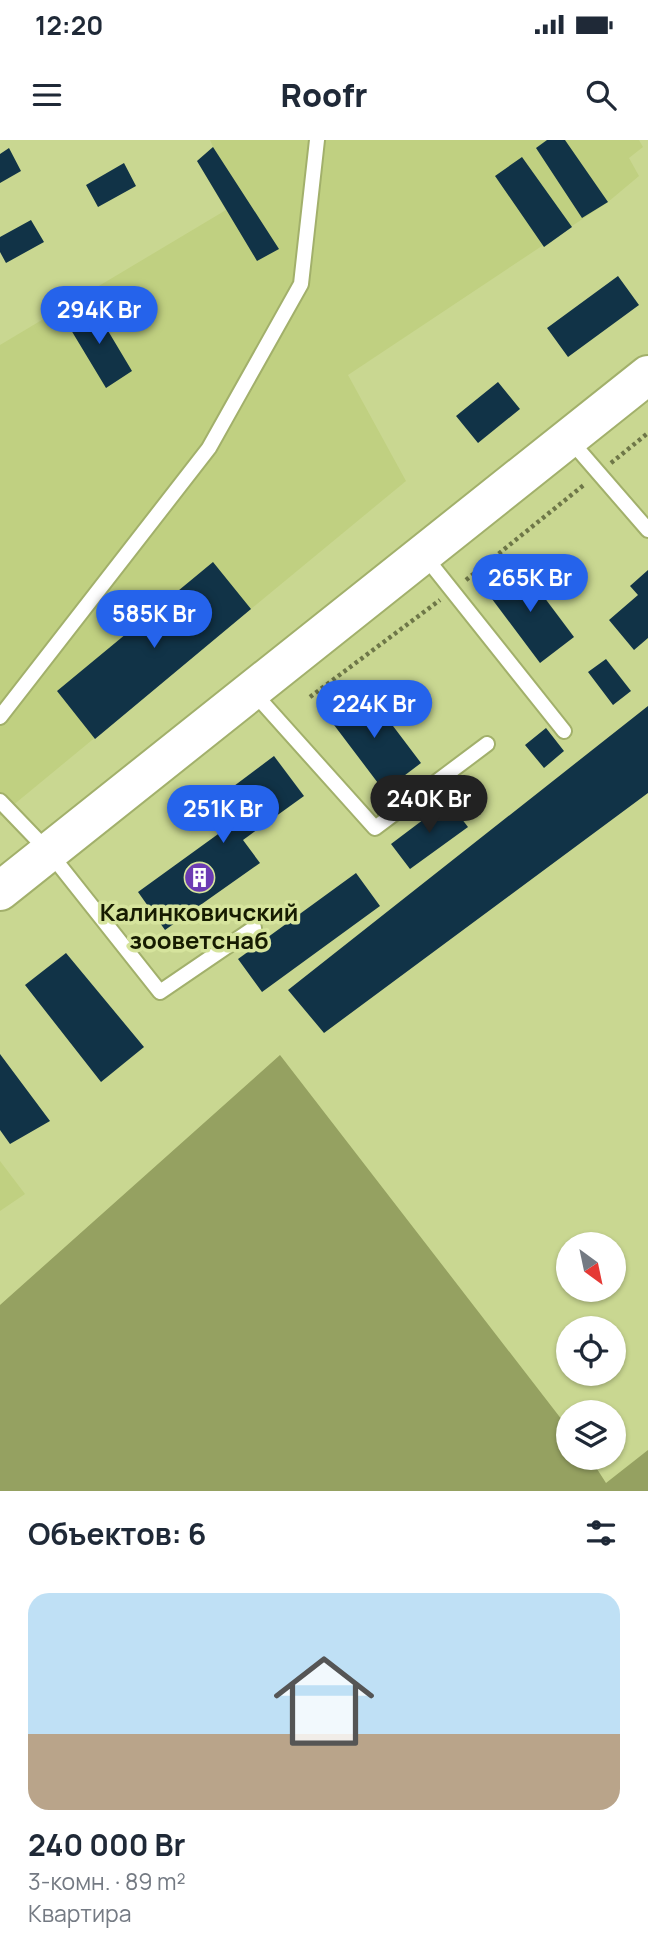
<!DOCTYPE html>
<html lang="ru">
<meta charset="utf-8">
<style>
:root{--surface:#fff;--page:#f2f2f3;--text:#1f2937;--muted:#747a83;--line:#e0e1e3;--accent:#2563eb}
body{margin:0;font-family:Manrope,sans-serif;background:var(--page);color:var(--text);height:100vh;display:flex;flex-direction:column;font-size:26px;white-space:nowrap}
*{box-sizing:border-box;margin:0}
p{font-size:23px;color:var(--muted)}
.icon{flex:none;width:38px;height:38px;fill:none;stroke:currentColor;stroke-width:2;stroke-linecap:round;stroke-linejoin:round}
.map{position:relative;height:1351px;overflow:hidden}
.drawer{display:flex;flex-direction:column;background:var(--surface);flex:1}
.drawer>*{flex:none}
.needle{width:46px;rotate:147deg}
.buttons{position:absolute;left:556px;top:1092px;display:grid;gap:14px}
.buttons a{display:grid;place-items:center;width:70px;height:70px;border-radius:50%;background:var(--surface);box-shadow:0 2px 5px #0004;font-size:35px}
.price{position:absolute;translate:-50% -60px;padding:0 16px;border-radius:24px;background:var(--accent);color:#fff;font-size:23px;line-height:46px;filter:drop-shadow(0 2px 4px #0008)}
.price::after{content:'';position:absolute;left:50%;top:42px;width:21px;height:16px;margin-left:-10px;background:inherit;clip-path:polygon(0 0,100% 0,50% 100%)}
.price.on{background:#222;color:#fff}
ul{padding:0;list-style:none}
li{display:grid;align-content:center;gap:14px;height:371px;padding:0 28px}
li+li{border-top:2px solid var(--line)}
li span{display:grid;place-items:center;height:217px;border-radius:21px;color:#555}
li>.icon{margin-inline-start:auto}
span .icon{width:126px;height:126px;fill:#fffc;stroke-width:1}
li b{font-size:30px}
h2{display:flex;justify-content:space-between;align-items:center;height:84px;padding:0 28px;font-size:30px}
.status{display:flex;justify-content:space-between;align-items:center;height:49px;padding:0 35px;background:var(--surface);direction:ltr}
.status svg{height:19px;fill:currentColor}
header{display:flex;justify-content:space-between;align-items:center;height:91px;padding:0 28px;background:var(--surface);font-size:32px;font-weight:800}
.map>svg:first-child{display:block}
.built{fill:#c0d081}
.forest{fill:#95a161}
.building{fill:#113347}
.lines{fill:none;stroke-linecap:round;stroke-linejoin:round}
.lane-casing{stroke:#a2b06b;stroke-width:18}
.secondary-casing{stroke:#a2b06b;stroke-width:42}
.path{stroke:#6e7748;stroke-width:4.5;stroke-dasharray:3.5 3.5;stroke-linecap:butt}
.lane{stroke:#fff;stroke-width:14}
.secondary{stroke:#fff;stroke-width:38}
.labels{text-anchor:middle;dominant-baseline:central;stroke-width:7;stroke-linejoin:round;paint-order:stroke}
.poi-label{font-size:24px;font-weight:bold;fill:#161b01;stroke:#d6e49d}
</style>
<div class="status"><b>12:20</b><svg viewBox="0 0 49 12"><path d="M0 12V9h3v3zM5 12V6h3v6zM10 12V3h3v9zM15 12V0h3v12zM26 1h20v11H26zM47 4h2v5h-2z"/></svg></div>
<header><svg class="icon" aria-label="menu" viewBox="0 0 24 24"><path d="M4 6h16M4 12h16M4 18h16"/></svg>Roofr<svg class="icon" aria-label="search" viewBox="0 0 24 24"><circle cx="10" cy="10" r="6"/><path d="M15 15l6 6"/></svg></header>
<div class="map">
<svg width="648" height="1351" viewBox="0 0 648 1351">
<rect width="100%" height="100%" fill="#c9d791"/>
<path class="built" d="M210,0H639L643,7L629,18L639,36L608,62L348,235L406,341L0,676V205L226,70L197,21L213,7Z
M0,1021L25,1054L0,1071Z"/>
<path class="forest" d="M280,915L569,1289V1318H590L606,1343L648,1310V1351H0V1165Z"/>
<path class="building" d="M547,0H565L608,62L582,78L536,8Z
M213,7L279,109L257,121L197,21Z
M9,8L21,31L0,43V14Z
M522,17L572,87L544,107L495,36Z
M124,23L136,46L98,67L86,45Z
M31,80L44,102L6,123L0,112V97Z
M618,136L639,165L568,217L547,188Z
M92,164L132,231L106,248L65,180Z
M498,242L520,269L478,303L456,276Z
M213,422L251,469L95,599L57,551Z
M520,425L574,497L540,523L486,451Z
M648,430V498L634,510L609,480L638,455L630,446Z
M606,519L631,551L613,565L588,532Z
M365,549L421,623L384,651L328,577Z
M648,566V653L324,893L288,850Z
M546,588L564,611L544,628L525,605Z
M274,616L304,656L243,700L260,723L165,790L138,752L232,684L214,661Z
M448,661L468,687L410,729L391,704Z
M356,733L380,766L262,852L238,819Z
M66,813L144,907L101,942L25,845Z
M0,914L50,981L10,1004L0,990Z"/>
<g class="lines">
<defs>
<path id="lane" d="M570,300L648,390
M423,414L564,591
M253,552L375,688L487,604
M0,577L209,308L301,144L317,0
M0,661L49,712L160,852L254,788"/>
<path id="secondary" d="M0,751L648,235"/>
</defs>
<use href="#lane" class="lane-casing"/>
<use href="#secondary" class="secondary-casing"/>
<path class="path" d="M611,323L648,293
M466,440L585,344
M310,557L440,460"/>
<use href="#lane" class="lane"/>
<use href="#secondary" class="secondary"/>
</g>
<defs>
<symbol id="building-disc" viewBox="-11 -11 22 22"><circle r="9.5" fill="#6c3bb3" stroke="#d6e49d"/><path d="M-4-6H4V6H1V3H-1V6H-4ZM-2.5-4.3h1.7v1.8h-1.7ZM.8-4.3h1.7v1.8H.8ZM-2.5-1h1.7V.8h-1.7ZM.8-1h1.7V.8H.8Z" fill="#fff"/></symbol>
</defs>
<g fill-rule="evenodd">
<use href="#building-disc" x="182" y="720" width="35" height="35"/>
</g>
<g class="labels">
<g class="poi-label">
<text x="199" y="771">Калинковичский<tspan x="199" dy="28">зооветснаб</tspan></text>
</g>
</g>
</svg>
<div class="buttons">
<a><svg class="needle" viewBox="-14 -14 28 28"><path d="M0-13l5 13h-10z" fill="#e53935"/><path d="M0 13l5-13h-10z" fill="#747a83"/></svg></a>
<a><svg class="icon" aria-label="locate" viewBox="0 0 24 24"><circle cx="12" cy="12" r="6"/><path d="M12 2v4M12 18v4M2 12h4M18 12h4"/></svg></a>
<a><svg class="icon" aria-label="layers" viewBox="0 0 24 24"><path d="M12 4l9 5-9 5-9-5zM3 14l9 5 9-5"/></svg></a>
</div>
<b class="price" style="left:99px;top:206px">294K Br</b>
<b class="price" style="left:530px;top:474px">265K Br</b>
<b class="price" style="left:154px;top:510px">585K Br</b>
<b class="price" style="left:374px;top:600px">224K Br</b>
<b class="price on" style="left:429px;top:695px">240K Br</b>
<b class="price" style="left:223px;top:705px">251K Br</b>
</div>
<section class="drawer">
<h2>Объектов: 6<svg class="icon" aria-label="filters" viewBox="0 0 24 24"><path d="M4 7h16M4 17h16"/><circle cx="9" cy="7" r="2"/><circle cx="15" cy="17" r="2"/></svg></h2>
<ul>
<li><span style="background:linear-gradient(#bfe0f5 65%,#b9a48a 0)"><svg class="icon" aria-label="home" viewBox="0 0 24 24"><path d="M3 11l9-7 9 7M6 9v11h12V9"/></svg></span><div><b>240 000 Br</b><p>3-комн. · 89 m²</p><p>Квартира</p></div></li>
</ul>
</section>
